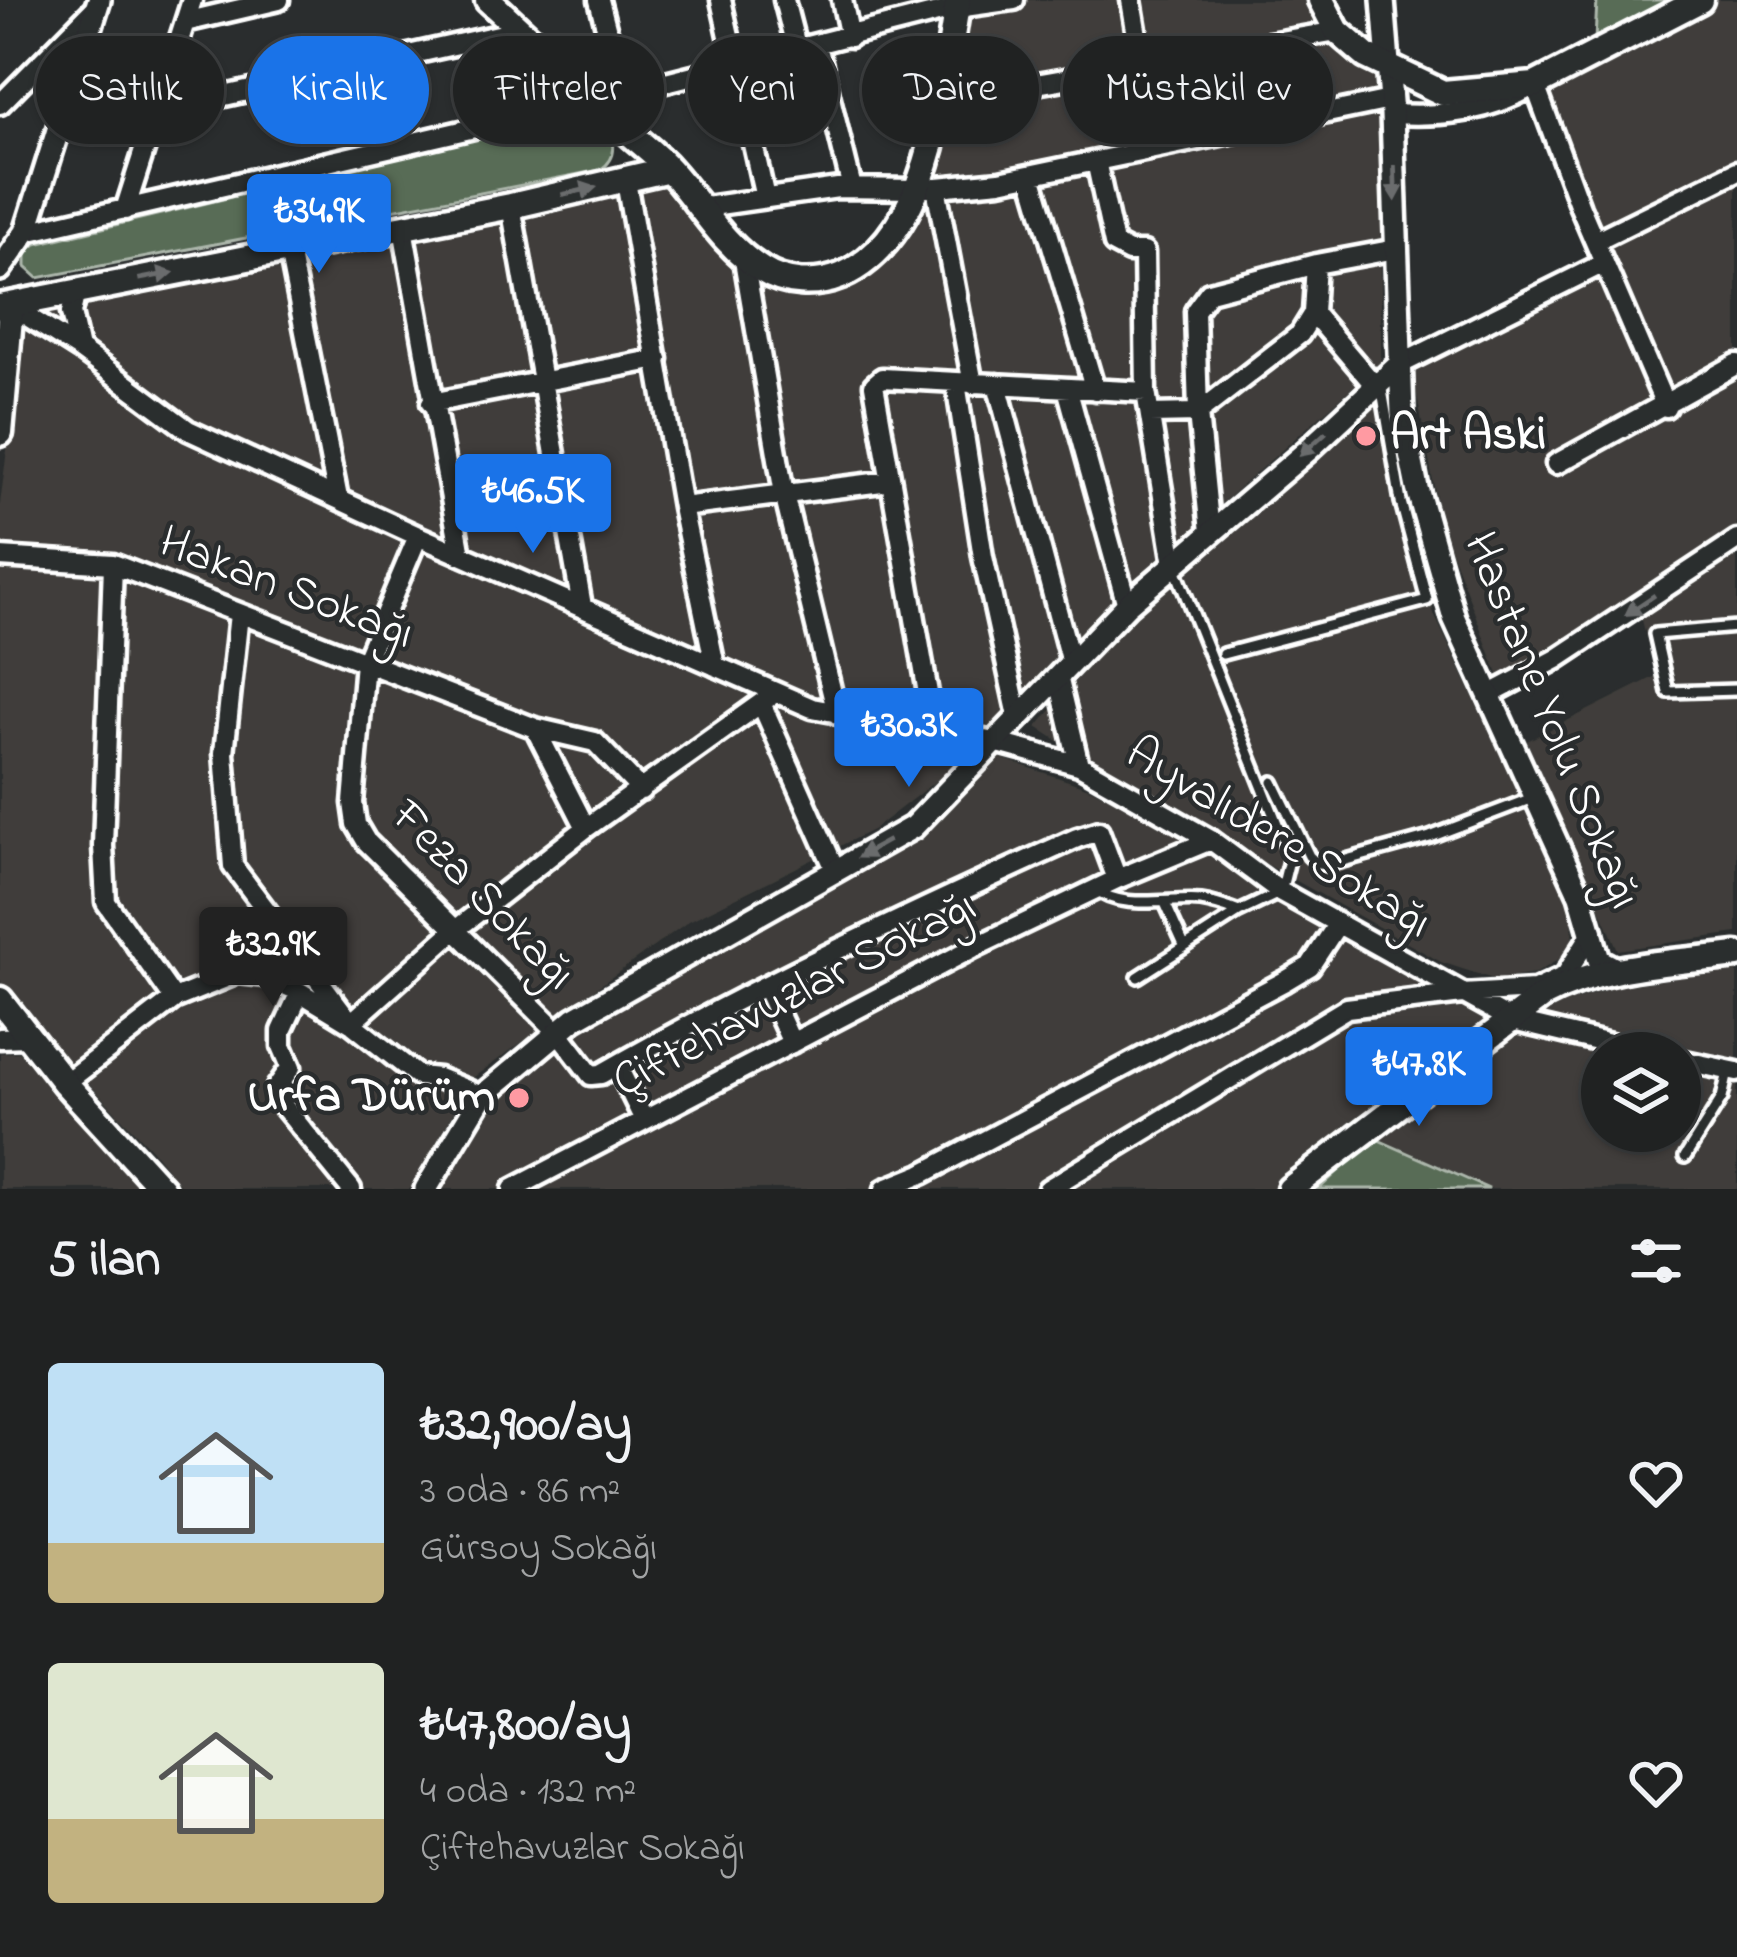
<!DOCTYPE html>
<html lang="tr">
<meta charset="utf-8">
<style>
:root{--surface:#202222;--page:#2d2f2f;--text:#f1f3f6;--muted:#a2a4a5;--line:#3d3f40;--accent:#1a73e8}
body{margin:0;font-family:"Indie Flower",sans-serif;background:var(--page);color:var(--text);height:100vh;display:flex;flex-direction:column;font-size:45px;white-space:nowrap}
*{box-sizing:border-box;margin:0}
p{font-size:39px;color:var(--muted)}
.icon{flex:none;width:66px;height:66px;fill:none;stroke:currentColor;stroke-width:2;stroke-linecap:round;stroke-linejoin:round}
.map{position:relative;height:1189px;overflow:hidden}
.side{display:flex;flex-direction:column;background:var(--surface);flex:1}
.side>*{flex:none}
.banner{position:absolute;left:36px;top:36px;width:1665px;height:108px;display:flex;gap:24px}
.buttons{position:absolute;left:1581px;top:1032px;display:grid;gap:24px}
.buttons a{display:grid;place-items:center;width:120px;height:120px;border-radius:50%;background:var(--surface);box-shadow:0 3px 9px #0004,0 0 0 3px var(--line);font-size:60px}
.price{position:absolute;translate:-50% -102px;padding:0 27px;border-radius:12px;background:var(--accent);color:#fff;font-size:39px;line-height:78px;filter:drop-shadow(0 3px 6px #0008)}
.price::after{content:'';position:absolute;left:50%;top:72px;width:36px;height:27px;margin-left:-18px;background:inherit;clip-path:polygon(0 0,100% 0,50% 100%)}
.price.selected{background:#222;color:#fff}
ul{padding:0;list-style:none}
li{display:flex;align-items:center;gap:36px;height:300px;padding:0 48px}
li span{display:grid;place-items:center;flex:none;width:336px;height:240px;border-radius:12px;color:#555}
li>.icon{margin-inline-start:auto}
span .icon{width:144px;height:144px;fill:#fffc;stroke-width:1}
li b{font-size:51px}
h2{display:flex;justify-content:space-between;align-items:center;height:144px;padding:0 48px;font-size:51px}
.tag{padding:0 42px;border-radius:54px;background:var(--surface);box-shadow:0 3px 9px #0004,0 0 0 3px var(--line);font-size:42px;line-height:108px}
.tag.selected{background:var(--accent);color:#fff}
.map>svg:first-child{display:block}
.built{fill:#3f3e3a;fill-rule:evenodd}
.green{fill:#586c57;stroke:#acb6ab;stroke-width:3}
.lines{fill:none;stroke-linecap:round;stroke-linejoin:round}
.service-casing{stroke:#fff;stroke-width:18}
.minor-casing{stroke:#fff;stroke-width:27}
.tertiary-casing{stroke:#fff;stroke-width:30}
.secondary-casing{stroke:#fff;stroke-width:33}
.service{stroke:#2a2d2e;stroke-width:9}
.minor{stroke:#2a2d2e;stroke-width:18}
.tertiary{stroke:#2a2d2e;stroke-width:21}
.secondary{stroke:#2a2d2e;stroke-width:24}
.oneway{fill:#6a6c6d}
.poi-dot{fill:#ff9aa2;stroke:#2a2d2e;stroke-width:4.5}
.labels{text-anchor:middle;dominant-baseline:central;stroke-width:9;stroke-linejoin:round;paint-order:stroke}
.poi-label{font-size:48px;font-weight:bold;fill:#fff;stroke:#2a2d2e;text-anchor:start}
.street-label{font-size:48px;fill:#fff;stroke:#2a2d2e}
</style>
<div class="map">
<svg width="1737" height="1189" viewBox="0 0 1737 1189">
<rect width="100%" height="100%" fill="#2a2d2e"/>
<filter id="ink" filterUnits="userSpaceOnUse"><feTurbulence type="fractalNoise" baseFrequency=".00833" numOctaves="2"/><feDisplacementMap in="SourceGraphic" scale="24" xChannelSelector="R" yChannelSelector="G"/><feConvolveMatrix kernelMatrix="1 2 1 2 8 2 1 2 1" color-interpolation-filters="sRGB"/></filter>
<g filter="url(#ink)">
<path class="built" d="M974,0H1310L1322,23L1377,76L1381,113V362L1111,602L995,735L874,829L689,921L474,1077L410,1189H183L151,1149L12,1003L0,980V504L25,310L662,180L732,259L791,294L834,289L876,270L923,208Z
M1701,0H1737V933L1618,950L1527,741L1656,676L1641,616L1506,695L1441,525L1408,347L1593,257L1533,96Z
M1381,399L1434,614L1573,909L1572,951L1535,974L1496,980L1441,962L1127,786L1037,727L1112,637Z
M995,756L1089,788L1150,817L1487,1019L1272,1189H432L485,1097L575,1022L914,830Z
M1737,969V1189H1489L1374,1138L1550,1008L1615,987ZM1602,1053H1680V1131H1602Z
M19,1052L132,1178L142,1189H0V1053Z"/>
<path class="green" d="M1597,0H1676L1595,41Z
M586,116L601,121C616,137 620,157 600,170L38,278L26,267V252L36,244L561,118Z
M1374,1138L1489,1189H1319Z"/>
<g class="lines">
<defs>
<path id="service" d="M1737,627L1655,634L1668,692L1737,690
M1223,654L1427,600L1401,502L1381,384
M1273,782L1309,856L1318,864L1328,865L1430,837L1535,797
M1096,889C1121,911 1170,898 1201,901C1215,903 1226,907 1239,912
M1165,903L1184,945
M1138,977L1239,912L1281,892L1290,856L1174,566
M1685,1157L1722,1098L1728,1072"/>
<path id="minor" d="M599,0L623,93
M721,0L765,198
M784,0L797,50
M842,0L850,37
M1131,0L1156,148
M185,22L279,0
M817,45L852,188
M940,101L1337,31
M0,104L97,6
M157,111L521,30
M1392,114C1446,117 1488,112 1535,85L1580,207L1666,407
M1096,161L1114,244L1129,252H1144L1146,392L1174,564
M1031,175L1095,390
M626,181L682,507L715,666
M936,187L973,384
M511,206L582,606
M698,208L838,188L917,189L1000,181L1390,100
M125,210L192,0
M403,228L461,555
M26,232L595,100L957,8L1014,0
M1595,241L1737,171
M289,251L338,498
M743,254L784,494L837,714
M76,291L71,313L79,349
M11,306L79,349L188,430L418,536L812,708L995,742L1079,765L1211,840L1281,892L1513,1021L1648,1053
M1313,313L1376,387
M1399,365L1604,263
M956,383L983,557L1018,716
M997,384L1071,663
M1067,388L1127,605
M431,403L658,359
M1150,414L1198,413L1300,334L1313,313L1316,264
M1556,464L1737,364
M682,507L890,481
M1210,532L1198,413L1195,311L1209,292L1316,264L1396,249
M418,536L365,662L353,803L356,824L366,841L558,1032L591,1075L601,1074C755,986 915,911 1077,838L1099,831L1117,879L973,948L513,1189
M0,557L113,564L535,728L595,742L641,790
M113,564L103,846L106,902L174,999
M239,614L224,753L233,866L351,1023L454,931L586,828L775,693
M1058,676L1079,765
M1489,695L1557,659L1737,540
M761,703L835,869
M535,728L586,828
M935,733L874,385L882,378L1146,392
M1117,879L1211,840
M766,987L792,1043
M300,992L282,1031V1046L291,1067L277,1087L276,1097L351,1189
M0,1038L26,1037
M1680,1060L1737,1072
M617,1065L644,1120
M65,1083L174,999L238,973L265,976L300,992L351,1023L418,1076L438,1078L482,1096
M885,1189L922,1174L1285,981L1310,966L1337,925
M1048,1189L1347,1008L1462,994L1535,990L1565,976L1593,931"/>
<path id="tertiary" d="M1383,0L1392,114L1402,414L1417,488L1454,618L1580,895L1599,960L1614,968
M0,269L26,232L99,0
M426,1189L482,1096L574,1019L913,827L1127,605L1307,451L1399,365"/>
<path id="secondary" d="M488,0C533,41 578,84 622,126C637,141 655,153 669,169C700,203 722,245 762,270C785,285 816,286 841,276C934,235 942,87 958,0
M1321,0L1337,31L1366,56L1443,93L1535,85L1700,0
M0,307L511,206L669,169
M0,433L11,306
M0,1000L65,1083L162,1189
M1290,1189L1541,997C1602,964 1670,963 1737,955"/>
</defs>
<use href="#service" class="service-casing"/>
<use href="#minor" class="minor-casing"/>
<use href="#tertiary" class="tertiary-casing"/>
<use href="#secondary" class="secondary-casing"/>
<use href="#service" class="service"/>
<use href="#minor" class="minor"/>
<use href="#tertiary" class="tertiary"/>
<use href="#secondary" class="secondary"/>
</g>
<defs><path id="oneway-solid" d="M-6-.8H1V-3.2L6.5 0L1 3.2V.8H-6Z" transform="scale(3)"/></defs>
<g class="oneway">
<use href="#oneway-solid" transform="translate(1395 183) rotate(88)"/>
<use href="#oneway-solid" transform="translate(579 191) rotate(-12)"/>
<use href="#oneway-solid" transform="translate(156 276) rotate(-11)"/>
<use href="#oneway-solid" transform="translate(1313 444) rotate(138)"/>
<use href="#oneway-solid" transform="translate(1640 605) rotate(146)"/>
<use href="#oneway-solid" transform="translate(873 849) rotate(151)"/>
</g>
</g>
<g class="poi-dot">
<circle cx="1366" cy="436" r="12"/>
<circle cx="519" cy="1098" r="12"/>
</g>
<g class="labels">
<g class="poi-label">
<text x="1390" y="436">Art Aski</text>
<text x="495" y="1098" text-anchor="end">Urfa Dürüm</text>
</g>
<g class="street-label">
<text transform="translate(286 589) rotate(21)">Hakan Sokağı</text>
<text transform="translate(1551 721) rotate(68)">Hastane Yolu Sokağı</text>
<text transform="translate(1278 839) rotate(31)">Ayvalıdere Sokağı</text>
<text transform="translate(482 896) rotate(46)">Feza Sokağı</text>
<text transform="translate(795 995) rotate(-27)">Çiftehavuzlar Sokağı</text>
</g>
</g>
</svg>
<div class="buttons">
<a><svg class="icon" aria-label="layers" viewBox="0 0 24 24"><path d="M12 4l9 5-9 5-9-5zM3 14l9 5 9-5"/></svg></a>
</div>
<b class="price" style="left:319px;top:276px">₺34.9K</b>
<b class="price" style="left:533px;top:556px">₺46.5K</b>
<b class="price" style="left:909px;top:790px">₺30.3K</b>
<b class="price selected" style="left:273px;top:1009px">₺32.9K</b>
<b class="price" style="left:1419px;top:1129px">₺47.8K</b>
<div class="banner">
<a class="tag">Satılık</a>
<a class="tag selected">Kiralık</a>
<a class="tag">Filtreler</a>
<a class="tag">Yeni</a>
<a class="tag">Daire</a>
<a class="tag">Müstakil ev</a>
</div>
</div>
<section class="side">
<h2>5 ilan<svg class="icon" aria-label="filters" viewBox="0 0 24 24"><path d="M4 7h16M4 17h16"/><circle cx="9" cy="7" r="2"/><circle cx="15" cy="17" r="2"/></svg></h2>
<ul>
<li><span style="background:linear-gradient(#bfe0f5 75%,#c2b280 0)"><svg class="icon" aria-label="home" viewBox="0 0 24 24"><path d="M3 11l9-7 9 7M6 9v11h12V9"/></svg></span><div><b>₺32,900/ay</b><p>3 oda · 86 m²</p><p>Gürsoy Sokağı</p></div><svg class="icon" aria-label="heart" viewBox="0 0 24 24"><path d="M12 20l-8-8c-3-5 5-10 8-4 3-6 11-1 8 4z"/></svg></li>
<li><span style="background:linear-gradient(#dfe7d0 65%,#c2b280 0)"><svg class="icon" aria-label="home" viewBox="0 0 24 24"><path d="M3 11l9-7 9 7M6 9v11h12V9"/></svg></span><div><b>₺47,800/ay</b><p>4 oda · 132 m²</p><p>Çiftehavuzlar Sokağı</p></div><svg class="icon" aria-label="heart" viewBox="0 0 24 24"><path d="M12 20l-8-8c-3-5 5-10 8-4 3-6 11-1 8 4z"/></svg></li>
</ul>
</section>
